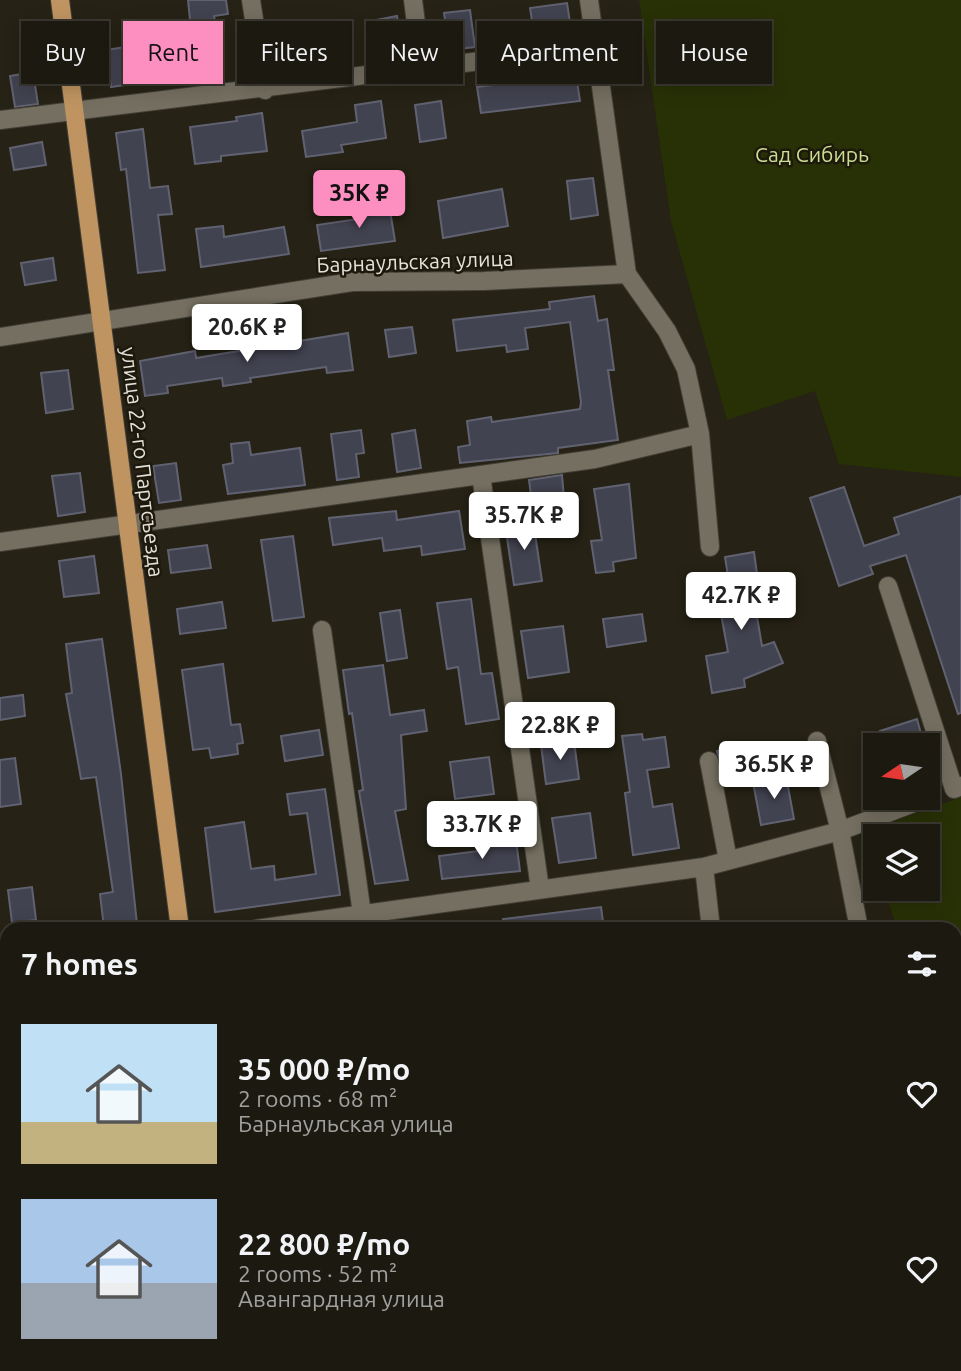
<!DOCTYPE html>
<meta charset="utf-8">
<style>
:root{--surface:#1c1a10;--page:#29271e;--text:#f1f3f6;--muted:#a0a19f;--line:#3a3830;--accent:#fd8ec0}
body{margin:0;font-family:Ubuntu,sans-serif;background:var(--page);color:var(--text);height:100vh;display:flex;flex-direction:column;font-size:26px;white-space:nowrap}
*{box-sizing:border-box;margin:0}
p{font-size:23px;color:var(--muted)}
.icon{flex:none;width:38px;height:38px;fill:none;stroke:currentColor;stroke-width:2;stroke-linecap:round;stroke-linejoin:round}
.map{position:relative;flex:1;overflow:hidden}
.sheet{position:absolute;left:0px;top:922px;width:962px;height:450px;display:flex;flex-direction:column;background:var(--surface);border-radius:21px 21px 0 0;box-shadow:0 4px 18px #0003,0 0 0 2px var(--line)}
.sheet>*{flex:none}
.top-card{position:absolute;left:21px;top:21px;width:920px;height:63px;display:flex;gap:14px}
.needle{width:46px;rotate:257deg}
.tools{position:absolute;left:863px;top:733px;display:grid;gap:14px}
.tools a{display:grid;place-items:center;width:77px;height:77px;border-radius:0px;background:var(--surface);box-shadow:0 4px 18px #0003,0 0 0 2px var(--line);font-size:35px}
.price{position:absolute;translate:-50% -60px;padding:0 16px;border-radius:7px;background:#fff;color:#222;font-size:23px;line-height:46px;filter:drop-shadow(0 2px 4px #0008)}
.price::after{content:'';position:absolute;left:50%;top:42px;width:21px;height:16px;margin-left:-10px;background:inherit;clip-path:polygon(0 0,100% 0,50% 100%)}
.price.active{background:var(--accent);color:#111}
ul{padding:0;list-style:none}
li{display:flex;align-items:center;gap:21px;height:175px;padding:0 21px}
li span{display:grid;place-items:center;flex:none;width:196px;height:140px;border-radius:0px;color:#555}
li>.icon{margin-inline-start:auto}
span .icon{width:84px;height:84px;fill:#fffc;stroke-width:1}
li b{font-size:30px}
h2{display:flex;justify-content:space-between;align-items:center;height:84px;padding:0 21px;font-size:30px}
.chip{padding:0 24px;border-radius:0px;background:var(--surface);box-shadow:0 4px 18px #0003,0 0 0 2px var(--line);font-size:24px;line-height:63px}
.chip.active{background:var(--accent);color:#111}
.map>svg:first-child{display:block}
.built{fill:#322b18}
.green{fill:#283106}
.building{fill:#424350;stroke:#616271;stroke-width:2}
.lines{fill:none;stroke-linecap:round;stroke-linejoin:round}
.minor-casing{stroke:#423f36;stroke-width:20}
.major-casing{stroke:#423f36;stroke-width:20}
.minor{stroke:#746f60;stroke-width:18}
.major{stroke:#bf9461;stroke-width:18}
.labels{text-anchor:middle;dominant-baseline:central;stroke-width:5;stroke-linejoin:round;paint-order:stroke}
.park-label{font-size:21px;fill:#cbde91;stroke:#1d190c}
.street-label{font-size:21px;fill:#e5e2da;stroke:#1d190c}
</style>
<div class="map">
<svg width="961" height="1371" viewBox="0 0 961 1371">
<rect width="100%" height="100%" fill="#262215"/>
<path class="built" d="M7,1198V1365H193L194,1371H0V1199Z"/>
<path class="green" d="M639,0H961V477L839,464L815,391L727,420L671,221Z
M961,797V935L956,936V929H897L884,889H928V836H875V861L865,832Z"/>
<path class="building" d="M188,0H226L228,14L214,16L222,67L195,71Z
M567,3L571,29L534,34L530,8Z
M470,10L475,47L449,50L444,13Z
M397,16L403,53L377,58L371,21Z
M331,30L335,67L309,70L305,33Z
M132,46L138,83L111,87L106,50Z
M33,72L38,104L15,107L10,76Z
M576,75L580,101L481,113L477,87Z
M381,101L386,138L341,145L343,152L306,157L302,131L357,122L355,105Z
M441,101L446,138L420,142L415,105Z
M262,113L267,151L221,156V161L195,164L190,127L237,121L236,117Z
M143,129L150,188L168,186L172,214L158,215L165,270L138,273L126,169L121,170L116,133Z
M42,142L46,165L14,170L10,148Z
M593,178L598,215L571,219L567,181Z
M502,189L508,226L443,238L438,201Z
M389,204L395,241L321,251L317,225L365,218L363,208Z
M223,226L224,237L284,227L289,254L201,267L196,229Z
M53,258L56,280L25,285L21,263Z
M594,296L598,321L607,319L614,370H608L618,440L558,448V453L460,463L458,447L470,445L467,421L491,417L492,422L580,409L581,402L570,322L525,328L528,349L507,352L506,345L457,351L453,320L550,309L549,302Z
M412,327L416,353L389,357L385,330Z
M348,333L353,370L327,373L326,367L250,378L251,382L223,386L222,378L167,386L168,393L145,396L140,361L195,351L196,358Z
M68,370L73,409L46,413L41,373Z
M361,430L364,453L356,454L359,477L337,480L331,434Z
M415,430L421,468L397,472L392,434Z
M249,442L251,455L300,448L305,485L228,494L223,465L233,463L231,444Z
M176,463L181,500L159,503L153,466Z
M80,473L85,512L58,516L52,476Z
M562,475L564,498L532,503L529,480Z
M629,484L636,558L613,562L614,571L596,573L591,541L602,540L594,489Z
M844,487L864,546L899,534L894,518L961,496V713L958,714L906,555L870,566L873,574L839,586L810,498Z
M396,511L397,520L459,511L465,549L422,555L421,546L384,551L382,538L333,545L329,518Z
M533,520L542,581L514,585L505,524Z
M293,536L304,617L273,621L261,540Z
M207,545L211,568L171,573L168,550Z
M754,552L757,574L750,576L762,646L774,642L783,663L744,679L745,687L712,693L706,656L728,652L719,603L732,601L725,557Z
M94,556L99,593L64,597L59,561Z
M471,599L481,674L492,673L499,719L466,724L458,667L447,669L437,603Z
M222,602L226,628L180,634L177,609Z
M400,610L407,658L387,661L380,613Z
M642,614L646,641L607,647L603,619Z
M563,626L569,672L528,678L521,631Z
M102,639L121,774L137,924L104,928L100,894L113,892L96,777L81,779L66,694L72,693L66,644Z
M223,664L231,725L240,724L243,743L237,744L238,754L211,758L209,748L193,750L182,670Z
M383,665L390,715L424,710L427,731L401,735L406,809L395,811L408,880L375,884L359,791L363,790L352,713L349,714L343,670Z
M23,695L25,716L0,720V698Z
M917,719L922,737L896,746H885L880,731Z
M319,730L323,755L285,761L281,736Z
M642,734L643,740L665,737L669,767L647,770L653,807L672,804L679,848L633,855L625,793L630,792L622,736Z
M574,741L579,779L546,784L541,745Z
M739,747L743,771L723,775L717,751Z
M489,757L494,794L455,799L450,762Z
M15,758L21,804L0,807V760Z
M786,776L794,819L761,825L753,782Z
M325,789L340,895L215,912L205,828L244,822L251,869L274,866L275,880L316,874L307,813L290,815L287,794Z
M590,813L596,858L559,863L552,818Z
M516,840L520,871L442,879L439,856L478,851V845Z
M32,887L36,920L12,923L8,890Z
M601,907L604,929H504L503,919Z"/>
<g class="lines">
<defs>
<path id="minor" d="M251,0L265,90
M413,0L422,70
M589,0L627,274L667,331L686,369L700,434L710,547
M0,120L594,47
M0,337L352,282L484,281L627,274
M481,475L540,889
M0,542L595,459L700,434
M888,586L954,789L961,786
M322,630L362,914
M709,761L728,860
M256,929L704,867
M711,929L704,867L840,831L817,741
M859,929L840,831L927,798
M0,960L7,959
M956,969L961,968
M0,979L7,1028
M956,1084L961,1124
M238,1365L239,1371
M421,1365L422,1371
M585,1365L586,1371
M769,1365L770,1371"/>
<path id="major" d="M60,0L180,929
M956,1023L961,1022
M0,1164L7,1163"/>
</defs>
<use href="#minor" class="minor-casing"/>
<use href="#major" class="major-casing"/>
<use href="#minor" class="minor"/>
<use href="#major" class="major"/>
</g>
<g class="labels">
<g class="park-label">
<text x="812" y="154">Сад Сибирь</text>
</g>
<g class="street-label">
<text transform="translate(415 261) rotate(-2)">Барнаульская улица</text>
<text transform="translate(143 462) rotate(83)">улица 22-го Партсъезда</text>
</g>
</g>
</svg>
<div class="tools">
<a><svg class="needle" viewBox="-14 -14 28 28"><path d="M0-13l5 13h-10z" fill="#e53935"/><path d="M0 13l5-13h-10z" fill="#a0a19f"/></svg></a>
<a><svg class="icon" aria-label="layers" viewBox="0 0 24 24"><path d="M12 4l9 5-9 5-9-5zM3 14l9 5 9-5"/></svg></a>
</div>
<b class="price active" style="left:359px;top:230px">35K ₽</b>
<b class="price" style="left:247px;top:364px">20.6K ₽</b>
<b class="price" style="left:524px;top:552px">35.7K ₽</b>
<b class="price" style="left:741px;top:632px">42.7K ₽</b>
<b class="price" style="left:560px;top:762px">22.8K ₽</b>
<b class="price" style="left:774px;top:801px">36.5K ₽</b>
<b class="price" style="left:482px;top:861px">33.7K ₽</b>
<div class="top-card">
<a class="chip">Buy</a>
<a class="chip active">Rent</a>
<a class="chip">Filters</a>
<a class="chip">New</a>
<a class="chip">Apartment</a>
<a class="chip">House</a>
</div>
<section class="sheet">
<h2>7 homes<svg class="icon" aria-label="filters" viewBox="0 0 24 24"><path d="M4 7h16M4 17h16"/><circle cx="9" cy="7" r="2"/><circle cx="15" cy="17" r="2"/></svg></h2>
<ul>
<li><span style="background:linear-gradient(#bfe0f5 70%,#c2b280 0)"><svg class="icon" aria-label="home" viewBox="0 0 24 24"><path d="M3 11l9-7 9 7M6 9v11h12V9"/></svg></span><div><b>35 000 ₽/mo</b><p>2 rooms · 68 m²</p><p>Барнаульская улица</p></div><svg class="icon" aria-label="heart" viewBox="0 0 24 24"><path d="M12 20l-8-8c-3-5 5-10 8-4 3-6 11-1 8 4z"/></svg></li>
<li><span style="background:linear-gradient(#a9c7e8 60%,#9aa5b1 0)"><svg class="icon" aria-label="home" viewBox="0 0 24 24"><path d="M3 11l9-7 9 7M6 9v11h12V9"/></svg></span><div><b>22 800 ₽/mo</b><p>2 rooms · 52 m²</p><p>Авангардная улица</p></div><svg class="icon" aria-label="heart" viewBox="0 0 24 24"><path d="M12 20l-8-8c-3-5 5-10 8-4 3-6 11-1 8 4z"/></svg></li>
</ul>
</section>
</div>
